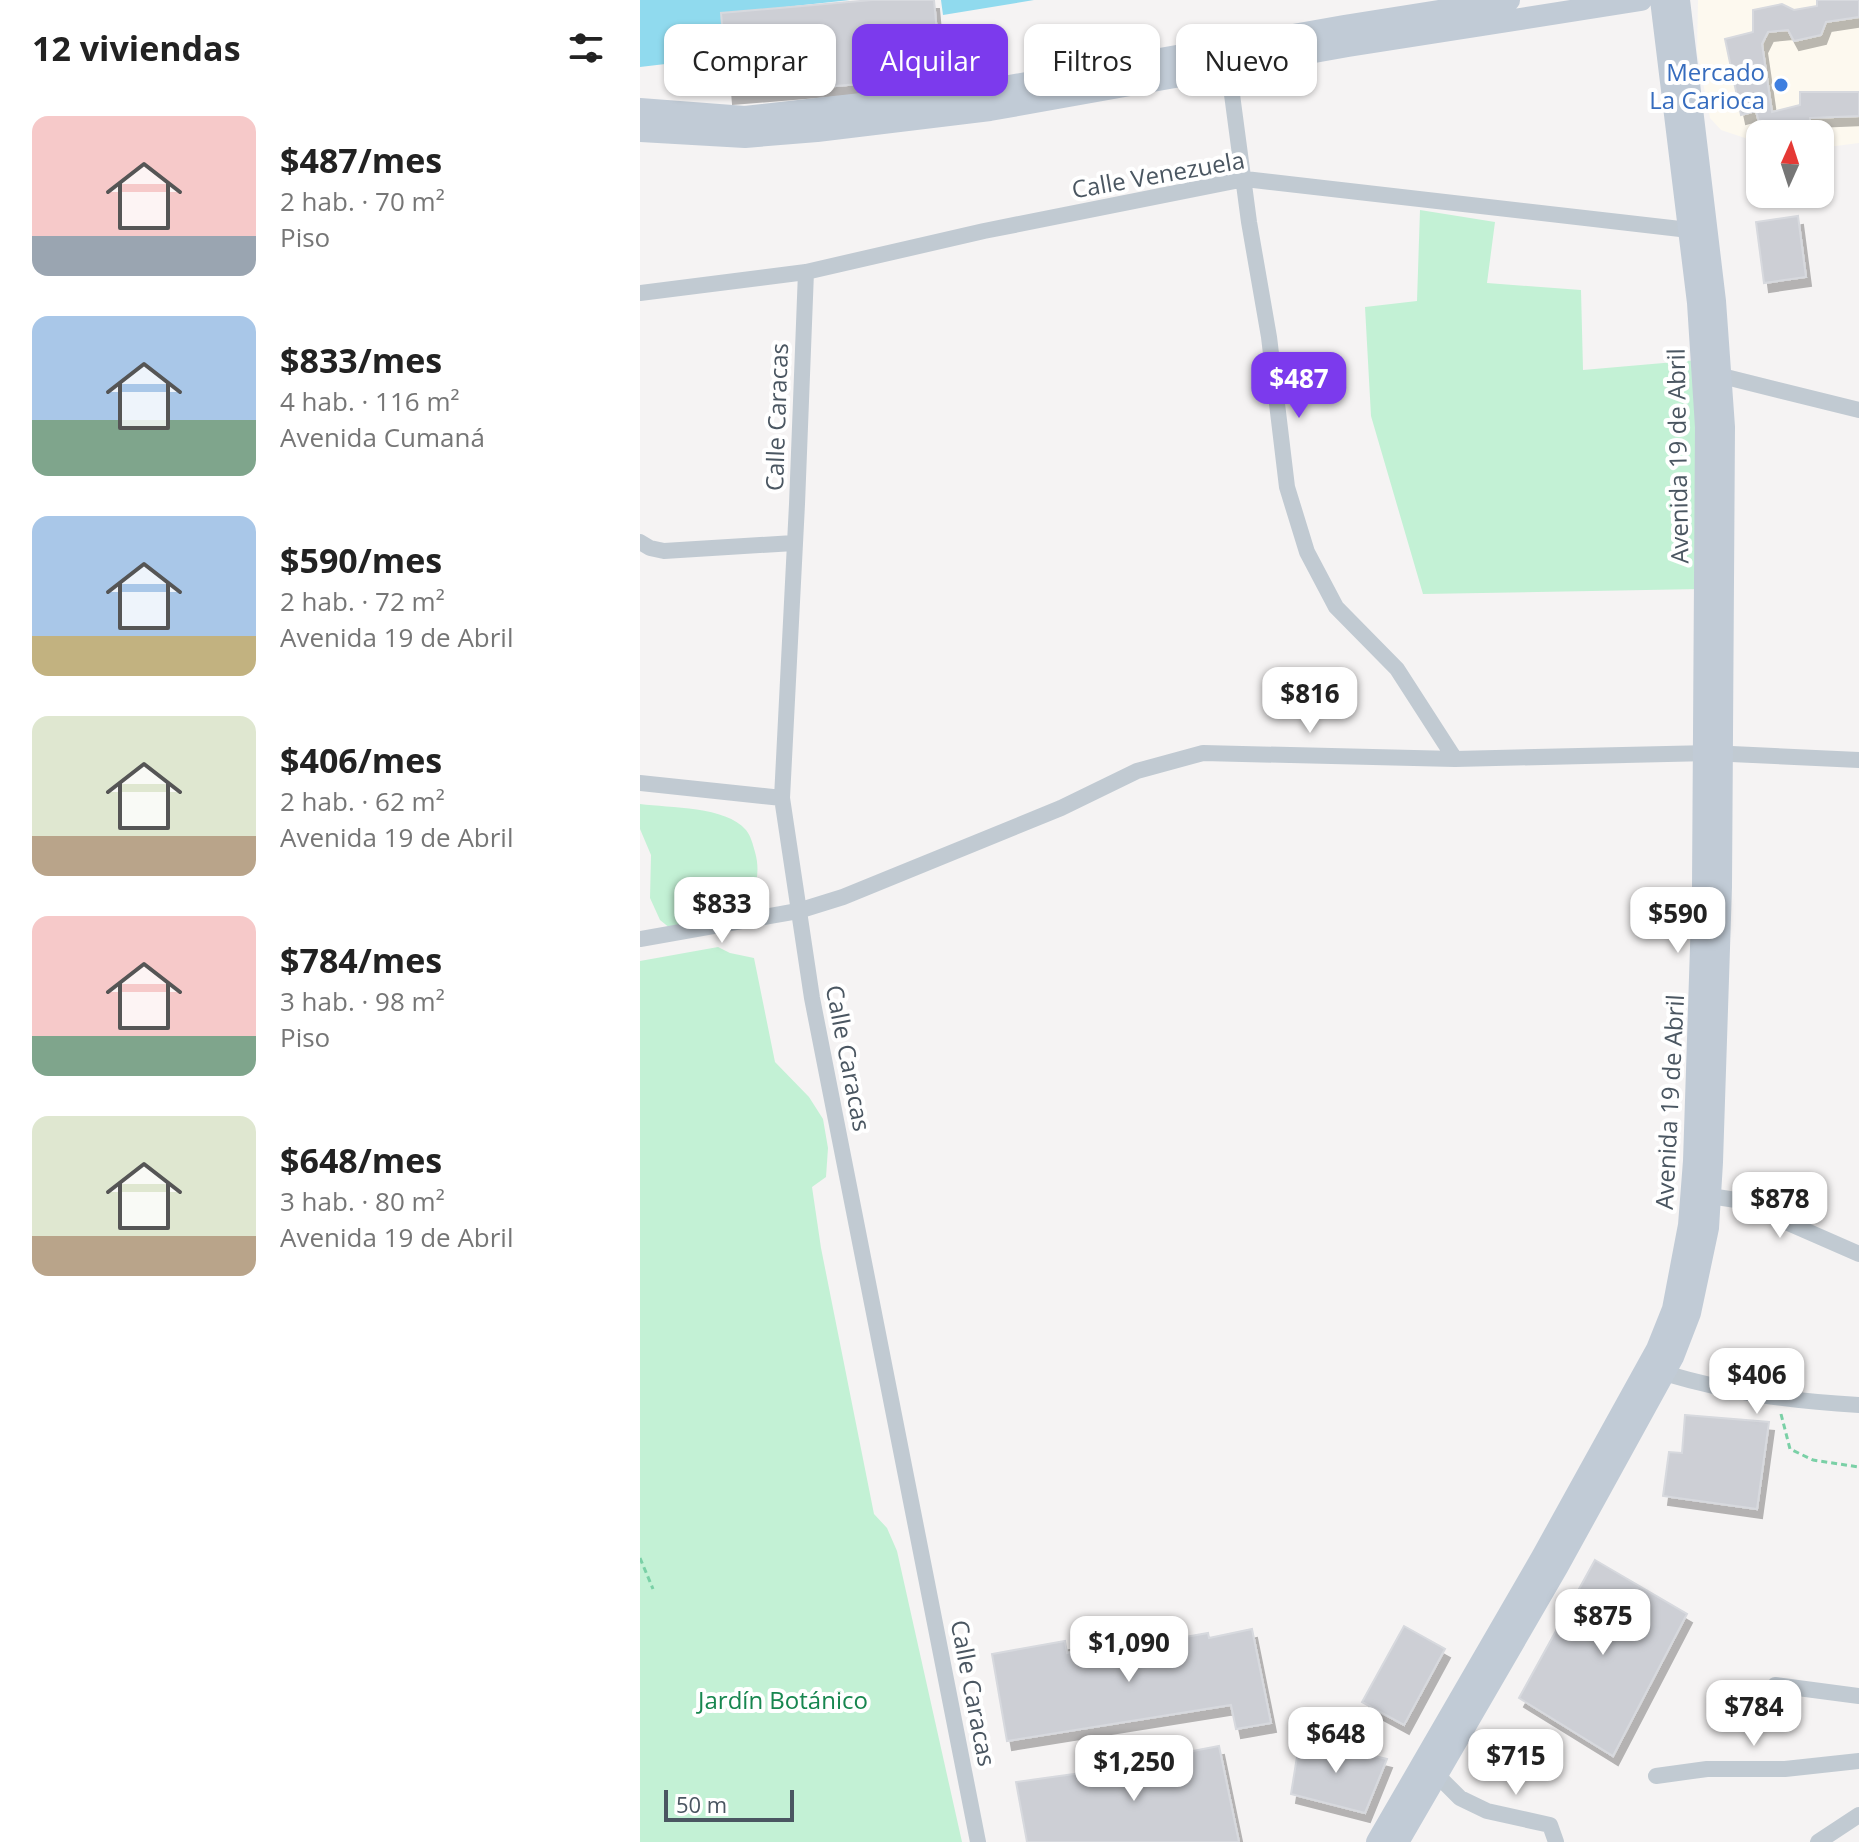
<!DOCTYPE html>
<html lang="es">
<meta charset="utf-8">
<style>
:root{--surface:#fff;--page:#f6f6f6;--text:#222;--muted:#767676;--accent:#7c3aed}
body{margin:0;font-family:"Open Sans",sans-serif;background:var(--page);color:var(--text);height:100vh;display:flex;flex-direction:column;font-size:30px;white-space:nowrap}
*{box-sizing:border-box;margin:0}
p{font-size:26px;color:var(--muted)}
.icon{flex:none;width:44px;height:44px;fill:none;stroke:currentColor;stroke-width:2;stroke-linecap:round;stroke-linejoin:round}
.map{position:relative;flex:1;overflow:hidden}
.panel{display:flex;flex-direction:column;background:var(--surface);width:640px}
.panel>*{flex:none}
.top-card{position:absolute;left:24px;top:24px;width:760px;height:72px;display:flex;gap:16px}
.needle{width:52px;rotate:3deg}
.tools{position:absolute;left:1106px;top:120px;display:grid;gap:16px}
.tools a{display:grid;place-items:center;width:88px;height:88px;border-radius:16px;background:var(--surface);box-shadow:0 2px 6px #0004;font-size:40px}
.scale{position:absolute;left:24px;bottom:20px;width:130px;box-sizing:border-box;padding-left:8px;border:4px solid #4a5661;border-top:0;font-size:22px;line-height:28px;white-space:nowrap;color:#4a5661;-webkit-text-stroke:6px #fff;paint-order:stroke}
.price{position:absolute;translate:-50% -68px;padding:0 18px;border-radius:16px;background:#fff;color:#222;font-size:26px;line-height:52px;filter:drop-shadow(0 2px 4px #0008)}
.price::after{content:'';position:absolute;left:50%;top:48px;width:24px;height:18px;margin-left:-12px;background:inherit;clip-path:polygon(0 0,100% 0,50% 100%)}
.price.current{background:var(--accent);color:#fff}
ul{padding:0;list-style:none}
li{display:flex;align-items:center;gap:24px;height:200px;padding:0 32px}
li span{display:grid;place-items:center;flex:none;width:224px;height:160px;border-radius:16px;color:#555}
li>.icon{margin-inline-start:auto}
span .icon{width:96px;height:96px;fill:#fffc;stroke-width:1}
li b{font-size:34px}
h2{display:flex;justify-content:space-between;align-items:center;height:96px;padding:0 32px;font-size:34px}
.tag{padding:0 28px;border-radius:16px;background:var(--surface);box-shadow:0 2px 6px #0004;font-size:28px;line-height:72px}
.tag.current{background:var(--accent);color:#fff}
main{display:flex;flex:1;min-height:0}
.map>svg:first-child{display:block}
.commercial{fill:#fdf9ef}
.green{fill:#c3f1d5}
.water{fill:#90daee}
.building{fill:#cdcfd5;stroke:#d7d9de;stroke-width:2;filter:url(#shadow)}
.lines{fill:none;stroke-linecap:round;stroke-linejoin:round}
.path{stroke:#7ad0a6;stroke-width:3;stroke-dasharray:6 4;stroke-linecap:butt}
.street{stroke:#c1cad2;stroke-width:16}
.secondary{stroke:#c1cbd6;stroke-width:22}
.shop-dot{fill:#3f7fe0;stroke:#fff;stroke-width:3}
.labels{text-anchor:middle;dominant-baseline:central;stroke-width:8;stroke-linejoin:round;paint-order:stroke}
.shop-label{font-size:24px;fill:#366cbe;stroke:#fff;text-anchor:end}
.street-label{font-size:24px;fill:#4a5661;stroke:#fff}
.park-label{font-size:24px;fill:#17864f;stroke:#fff}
</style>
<main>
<section class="panel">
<h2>12 viviendas<svg class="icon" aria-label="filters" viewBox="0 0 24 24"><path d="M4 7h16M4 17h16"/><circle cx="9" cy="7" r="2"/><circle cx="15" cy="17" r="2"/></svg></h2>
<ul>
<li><span style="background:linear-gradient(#f6c9c9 75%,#9aa5b1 0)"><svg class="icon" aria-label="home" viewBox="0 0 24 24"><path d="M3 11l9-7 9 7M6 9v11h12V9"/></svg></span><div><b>$487/mes</b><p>2 hab. · 70 m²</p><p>Piso</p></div></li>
<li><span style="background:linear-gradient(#a9c7e8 65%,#7fa58c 0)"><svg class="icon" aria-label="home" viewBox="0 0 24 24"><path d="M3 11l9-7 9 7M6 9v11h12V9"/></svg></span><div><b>$833/mes</b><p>4 hab. · 116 m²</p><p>Avenida Cumaná</p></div></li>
<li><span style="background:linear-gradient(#a9c7e8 75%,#c2b280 0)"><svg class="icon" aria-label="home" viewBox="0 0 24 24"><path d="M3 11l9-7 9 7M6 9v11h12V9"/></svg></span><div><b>$590/mes</b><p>2 hab. · 72 m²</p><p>Avenida 19 de Abril</p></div></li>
<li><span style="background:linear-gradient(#dfe7d0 75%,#b9a48a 0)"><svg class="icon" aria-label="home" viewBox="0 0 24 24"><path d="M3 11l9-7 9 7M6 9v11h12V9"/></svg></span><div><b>$406/mes</b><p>2 hab. · 62 m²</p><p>Avenida 19 de Abril</p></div></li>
<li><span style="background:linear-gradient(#f6c9c9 75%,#7fa58c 0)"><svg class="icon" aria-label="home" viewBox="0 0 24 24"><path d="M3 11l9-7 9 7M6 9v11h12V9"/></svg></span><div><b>$784/mes</b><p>3 hab. · 98 m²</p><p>Piso</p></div></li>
<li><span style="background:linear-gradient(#dfe7d0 75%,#b9a48a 0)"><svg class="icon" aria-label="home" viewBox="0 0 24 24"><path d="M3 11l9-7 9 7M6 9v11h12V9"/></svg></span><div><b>$648/mes</b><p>3 hab. · 80 m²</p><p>Avenida 19 de Abril</p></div></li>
</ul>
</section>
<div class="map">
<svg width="1219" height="1842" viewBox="0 0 1219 1842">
<defs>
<filter id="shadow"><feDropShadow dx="5" dy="9" stdDeviation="0" flood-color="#0004"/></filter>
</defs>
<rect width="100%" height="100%" fill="#f5f3f3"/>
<path class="commercial" d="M1058,0H1219V143L1180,148V134H1120V147L1108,139L1081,130L1070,118L1057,52Z"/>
<path class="green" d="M780,210L855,222L847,283L941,290L943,370L1058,360L1060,589L783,594L731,416L725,307L777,301Z
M0,804C30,808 86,806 106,830C111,836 113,845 115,852C122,876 113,896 103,917L36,933L20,920L10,898L11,855L0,829Z
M78,947L90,953L114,958L135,1062L169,1097L183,1119L188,1148L186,1177L172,1187L181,1248L234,1514L247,1528L257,1551L322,1842H0V961Z"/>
<path class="water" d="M0,0H210L89,13L93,56L0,67Z
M301,0H394L303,15Z"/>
<path class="building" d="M232,0H294L301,77L88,95L81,13Z
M1177,0H1219V17L1186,22L1181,35L1154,41L1148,30L1128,32L1122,44L1132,112L1160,105V92H1219V116L1170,118L1169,132L1122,134L1116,111L1101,115L1085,39L1113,32V10L1142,4L1154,10L1177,6Z
M1158,216L1166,277L1124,283L1116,222Z
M1045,1415L1129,1422L1117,1509L1023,1496L1029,1452L1042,1453Z
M955,1560L1047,1614L973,1756L879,1698Z
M764,1626L805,1649L764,1725L722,1702Z
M612,1629L631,1723L596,1729L591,1705L367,1741L352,1654L425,1641L427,1653L467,1646V1651L568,1633L569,1638Z
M660,1738L747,1759L725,1813L651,1794Z
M579,1746L599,1842H387L376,1782L434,1774Z"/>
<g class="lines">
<path class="path" d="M1141,1414L1150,1449L1173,1460L1219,1467
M0,1558L13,1589"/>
<path class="street" d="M587,57L609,222L629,337L647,487L667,552L696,607L757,669L815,759
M166,272L157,504L142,798L172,998L338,1842
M0,293L166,272L344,231L605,179L1049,230
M1082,376L1219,410
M0,542L10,548L24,551L154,543
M0,783L142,798
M0,939L158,911L203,897L421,808L497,771L563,753L815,759L1070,753L1219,760
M1070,1196L1096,1200L1219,1254
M1024,1373C1092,1393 1149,1401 1219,1405
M1135,1685L1219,1696
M797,1775L820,1798L847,1811L910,1825L916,1842
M1016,1776L1067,1769H1145L1219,1761
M1178,1842L1219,1815"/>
<path class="secondary" d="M0,109L105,117L347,90L704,26L869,0
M0,131L105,137L177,131L350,110L708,46L1001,0
M737,1842L902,1557L1017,1349L1033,1309L1049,1225L1054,1161L1063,886L1066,427L1058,303L1021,0
M758,1842L918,1566L1033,1357L1050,1313L1068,1228L1072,1162L1081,887L1084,427L1075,301L1039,0"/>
</g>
<circle class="shop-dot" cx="1141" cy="85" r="8"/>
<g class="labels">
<g class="shop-label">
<text x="1125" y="71">Mercado<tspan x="1125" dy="28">La Carioca</tspan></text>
</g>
<g class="street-label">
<text transform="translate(518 174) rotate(-10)">Calle Venezuela</text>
<text transform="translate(136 417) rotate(-88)">Calle Caracas</text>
<text transform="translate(1037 456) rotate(-91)">Avenida 19 de Abril</text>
<text transform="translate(209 1058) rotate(79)">Calle Caracas</text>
<text transform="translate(1029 1102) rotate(-87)">Avenida 19 de Abril</text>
<text transform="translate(334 1693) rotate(79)">Calle Caracas</text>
</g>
<g class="park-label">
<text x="143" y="1699">Jardín Botánico</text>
</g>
</g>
</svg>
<div class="tools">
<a><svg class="needle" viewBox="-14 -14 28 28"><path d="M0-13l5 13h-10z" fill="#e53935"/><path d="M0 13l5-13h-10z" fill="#767676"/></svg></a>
</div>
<div class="scale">50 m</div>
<b class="price current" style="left:659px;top:420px">$487</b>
<b class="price" style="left:670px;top:735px">$816</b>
<b class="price" style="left:82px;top:945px">$833</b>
<b class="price" style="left:1038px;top:955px">$590</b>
<b class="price" style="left:1140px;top:1240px">$878</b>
<b class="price" style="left:1117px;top:1416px">$406</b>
<b class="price" style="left:963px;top:1657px">$875</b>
<b class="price" style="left:489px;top:1684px">$1,090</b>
<b class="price" style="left:1114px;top:1748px">$784</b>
<b class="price" style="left:696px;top:1775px">$648</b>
<b class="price" style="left:876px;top:1797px">$715</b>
<b class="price" style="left:494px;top:1803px">$1,250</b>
<div class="top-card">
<a class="tag">Comprar</a>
<a class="tag current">Alquilar</a>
<a class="tag">Filtros</a>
<a class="tag">Nuevo</a>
</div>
</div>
</main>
